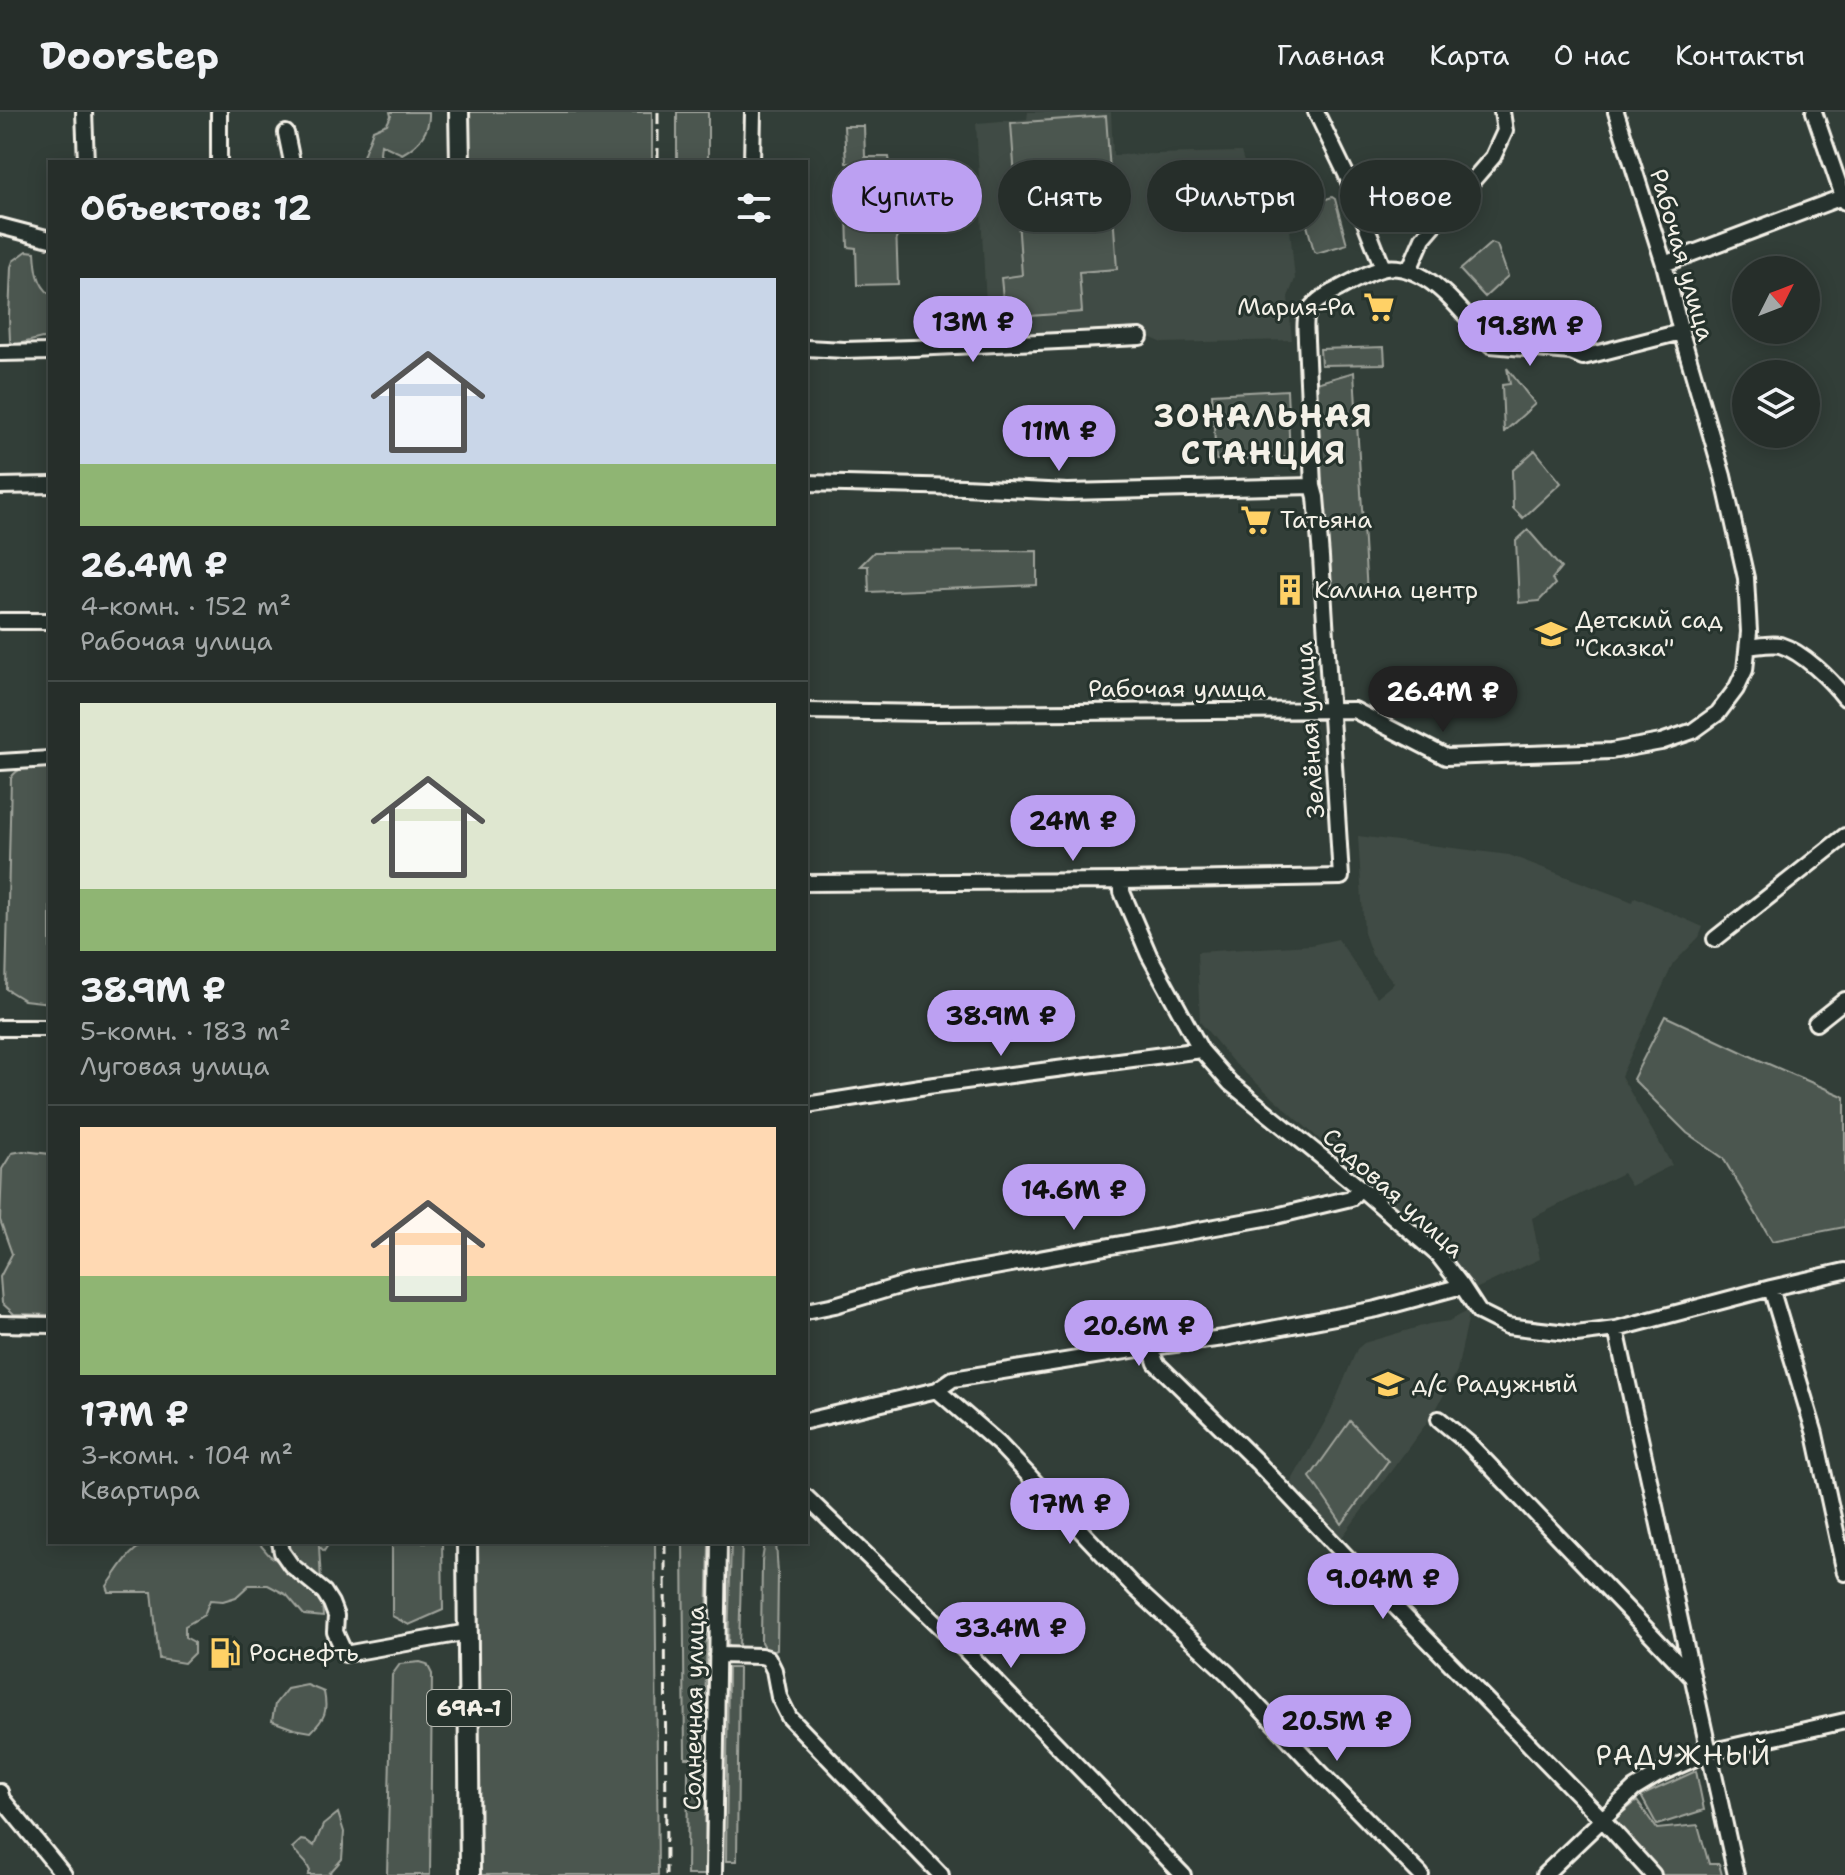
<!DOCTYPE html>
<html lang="ru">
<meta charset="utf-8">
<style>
:root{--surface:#262e2a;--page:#2e3632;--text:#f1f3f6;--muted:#a4a8a8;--line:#424a47;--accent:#bca0f2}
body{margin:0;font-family:"Shantell Sans",sans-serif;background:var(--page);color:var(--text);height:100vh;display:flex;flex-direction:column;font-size:30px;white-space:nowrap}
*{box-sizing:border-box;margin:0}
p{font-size:26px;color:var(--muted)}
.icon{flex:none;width:44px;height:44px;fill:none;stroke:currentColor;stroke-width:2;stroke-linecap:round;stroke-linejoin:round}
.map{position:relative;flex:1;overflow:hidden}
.details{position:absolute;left:48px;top:48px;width:760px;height:1384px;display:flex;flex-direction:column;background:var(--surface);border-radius:0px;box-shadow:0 4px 20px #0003,0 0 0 2px var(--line)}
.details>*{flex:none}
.banner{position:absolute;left:832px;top:48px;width:760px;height:72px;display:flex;gap:16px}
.needle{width:52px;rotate:48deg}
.fabs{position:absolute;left:1732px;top:144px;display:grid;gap:16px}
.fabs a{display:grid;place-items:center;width:88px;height:88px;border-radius:50%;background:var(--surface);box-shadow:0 4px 20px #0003,0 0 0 2px var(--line);font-size:40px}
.price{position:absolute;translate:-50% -68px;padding:0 18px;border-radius:28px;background:var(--accent);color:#111;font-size:26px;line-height:52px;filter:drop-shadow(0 2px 4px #0008)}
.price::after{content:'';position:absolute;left:50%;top:48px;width:24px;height:18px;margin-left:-12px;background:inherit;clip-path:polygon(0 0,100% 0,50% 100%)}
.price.on{background:#222;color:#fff}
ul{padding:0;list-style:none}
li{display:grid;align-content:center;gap:16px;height:424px;padding:0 32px}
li+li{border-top:2px solid var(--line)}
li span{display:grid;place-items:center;height:248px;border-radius:0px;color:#555}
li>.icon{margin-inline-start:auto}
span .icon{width:144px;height:144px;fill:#fffc;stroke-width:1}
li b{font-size:34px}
h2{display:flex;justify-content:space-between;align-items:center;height:96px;padding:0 32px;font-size:34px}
.tag{padding:0 28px;border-radius:36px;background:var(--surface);box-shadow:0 4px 20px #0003,0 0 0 2px var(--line);font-size:28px;line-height:72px}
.tag.on{background:var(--accent);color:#111}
header{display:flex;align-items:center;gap:48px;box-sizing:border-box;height:112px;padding:0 40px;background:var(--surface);border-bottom:2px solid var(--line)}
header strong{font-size:38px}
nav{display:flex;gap:44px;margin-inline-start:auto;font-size:28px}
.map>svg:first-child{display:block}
.built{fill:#404b44}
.green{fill:#4c564f;stroke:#a0a49c;stroke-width:2}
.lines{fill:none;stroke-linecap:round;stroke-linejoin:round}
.minor-casing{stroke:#f4f1e8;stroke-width:20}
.major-casing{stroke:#f4f1e8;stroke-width:24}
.minor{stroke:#26332d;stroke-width:14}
.major{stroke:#26332d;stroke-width:18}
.rail{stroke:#f4f1e8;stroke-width:3;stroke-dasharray:12 6;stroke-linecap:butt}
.labels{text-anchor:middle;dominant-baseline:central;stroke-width:6;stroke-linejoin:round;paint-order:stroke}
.shield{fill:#26332d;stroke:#b6b8b0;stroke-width:2}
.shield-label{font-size:22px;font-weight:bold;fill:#f4f1e8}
.street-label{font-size:24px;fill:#f4f1e8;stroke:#26332d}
.poi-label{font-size:24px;fill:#f4f1e8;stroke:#26332d;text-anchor:start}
.quarter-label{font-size:28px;letter-spacing:2px;fill:#f4f1e8;stroke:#26332d}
.district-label{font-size:32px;font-weight:bold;letter-spacing:2px;fill:#f4f1e8;stroke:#26332d}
</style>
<header>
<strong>Doorstep</strong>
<nav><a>Главная</a><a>Карта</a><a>О нас</a><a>Контакты</a></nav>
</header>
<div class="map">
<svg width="1845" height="1763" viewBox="0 0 1845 1763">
<rect width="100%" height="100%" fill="#323e38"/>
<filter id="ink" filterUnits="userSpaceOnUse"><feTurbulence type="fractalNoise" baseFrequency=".0125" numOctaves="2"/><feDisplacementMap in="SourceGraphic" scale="16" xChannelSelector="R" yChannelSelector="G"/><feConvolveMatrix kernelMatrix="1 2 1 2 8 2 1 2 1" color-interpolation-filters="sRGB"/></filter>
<g filter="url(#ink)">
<path class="built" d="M1028,0H1111L1113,43L1241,40L1251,74L1286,77L1295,167L1288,185L1292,228L1163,231L1135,219L988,229L976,11L1027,7Z
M1358,724L1509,743L1633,790L1635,785L1703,815L1699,825L1673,852L1621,964L1672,1053L1631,1074L1623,1061L1532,1106L1540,1147L1471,1179L1429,1129L1432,1125L1387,1088L1233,950L1200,910L1197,840L1311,833L1338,827L1377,885L1394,871L1372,843L1364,821Z
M1470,1198L1457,1259L1434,1301L1340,1428L1287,1377L1331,1299L1357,1237L1364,1231L1429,1212L1449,1209Z"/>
<path class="green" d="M390,0H429C430,19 419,33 402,42L381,32L380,41L385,50H362C363,38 370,30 373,18L387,12L391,4Z
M469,0H652V50H469Z
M677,0H708V50H677Z
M1106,4L1117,157L1079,160L1082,200L1005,206L1001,166L1022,163L1011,11Z
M844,14H864L865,45H889L890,52H894L898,172L857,173L856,136L848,135L846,68H857V52L846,51Z
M1332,85L1335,87L1347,132L1317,141L1314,139L1302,95Z
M1491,131L1497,133L1508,164L1485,185L1460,158Z
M27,139L35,140C36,156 37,172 50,182V227L42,226L14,233L10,229L9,205L11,155L13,149Z
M1384,235L1385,252L1321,253L1320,237Z
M1507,256L1535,292L1504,320L1502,273L1510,272Z
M1354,260L1367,482L1334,484L1327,479L1313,272Z
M1287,278L1290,345L1216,348L1212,282Z
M1535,338L1561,371L1523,406L1513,396L1512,359Z
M1528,418L1561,456L1552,467L1555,472L1539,489L1519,491L1516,429Z
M1037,439V473L869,480L868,454H860L874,440Z
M50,655V891L24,888L6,877L11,666C19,652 35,656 50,655Z
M1665,904L1757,947L1845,985V1115L1772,1129L1723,1046L1687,1021L1633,967Z
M23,1039L50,1042V1203L14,1202L2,1191L0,1165L12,1142L0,1108L2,1057L12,1041Z
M1350,1309L1388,1349L1342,1412L1310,1365Z
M150,1430H258L269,1443L281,1451L289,1430H330L324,1439L319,1434L323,1505L304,1503L287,1483L268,1473H249L236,1485L223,1489L210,1488L204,1503L185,1514V1525L194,1530V1541L184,1551L159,1547L152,1480H109L107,1474C120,1457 129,1436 150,1430Z
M392,1430H442L443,1498L409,1513L392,1504Z
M476,1430H655L658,1763H479Z
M683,1430H709L704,1646H685Z
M731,1430H742L739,1535H728Z
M765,1430H776L778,1462L777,1537L767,1541L761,1530L762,1449Z
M420,1550L427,1552L432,1562L430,1763H387L392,1563L400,1552Z
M728,1556H739L737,1749H726Z
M307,1573L324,1580C328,1600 325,1606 311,1620L294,1617L272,1609L275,1592L287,1577Z
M688,1659H705L706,1763H687Z
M1696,1659L1704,1698L1657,1713L1641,1684Z
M1637,1689L1657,1717L1698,1713L1709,1752H1719L1722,1763H1662L1612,1709Z
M338,1701L344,1720L342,1747L328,1763H308L310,1759L306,1751L292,1736L301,1728L307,1729L314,1734L323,1713Z"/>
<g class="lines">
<defs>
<path id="minor" d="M84,0L86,50
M219,0V50
M1316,0L1346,62L1383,156
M1814,0L1845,90
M286,21L292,50
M752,50L753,0
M0,114L50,127
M1664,152L1845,84
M1409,158L1423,126L1493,45L1505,19L1502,0
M806,236L844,238L914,236L1140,225
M0,241L50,240
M806,371L963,375L1068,380L1313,374
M0,374L50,373
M0,509H50
M1748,535C1758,534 1771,531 1780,533C1803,540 1831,568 1845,586
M806,599L931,601L1354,598L1446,645L1611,639L1661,630L1693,619L1718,601L1736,577L1745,558L1749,520L1746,466L1723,364L1681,220L1664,152L1616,0
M0,650L50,647
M1122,769V780L1149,843L1201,938L1230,971L1360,1076L1438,1143L1462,1174L1479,1200L1507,1214L1576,1222L1616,1217L1771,1176L1845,1159
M806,771L1122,769L1341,765L1321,445L1316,385L1313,374L1306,228C1306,220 1304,210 1307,203C1311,190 1329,182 1340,176C1351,170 1374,158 1385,156C1429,150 1466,205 1491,233L1571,240L1583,245L1681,220
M1715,827L1845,724
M1816,911L1845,888
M0,916H50
M806,993L920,975L1201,938
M1771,1176L1815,1322L1845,1461
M806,1199L835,1193L912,1170L1276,1104L1351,1086L1360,1076
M0,1212L50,1213
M1616,1217L1736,1763
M1151,1235L1156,1251L1257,1350L1343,1441L1602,1707L1653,1763
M937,1278L999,1332L1135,1476L1228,1562L1318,1658L1421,1763
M1439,1307L1468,1331L1693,1566
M806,1309L937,1278L953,1267L1151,1235L1224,1226L1377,1197L1462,1174
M806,1385L965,1538L1183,1763
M280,1430L282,1440L291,1453L324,1480L331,1491L336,1504L335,1520L345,1542L468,1520
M717,1543L761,1544L768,1546L774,1558L779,1585L789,1605L941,1763
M0,1680L2,1687L64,1763
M714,1763L719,1430
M1544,1763L1634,1677L1657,1663L1709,1640L1845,1609"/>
<path id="major" d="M459,0L460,50
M467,1430L470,1763"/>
</defs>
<use href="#minor" class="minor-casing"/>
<use href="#major" class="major-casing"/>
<use href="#minor" class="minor"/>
<use href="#major" class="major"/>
<path class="rail" d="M658,0V50
M665,1430L666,1763"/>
</g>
</g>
<defs>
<symbol id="supermarket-bare" viewBox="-9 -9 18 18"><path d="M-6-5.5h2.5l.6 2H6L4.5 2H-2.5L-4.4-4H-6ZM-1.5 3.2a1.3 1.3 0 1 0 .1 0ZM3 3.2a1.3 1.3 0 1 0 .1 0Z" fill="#ffd166" stroke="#26332d" stroke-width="2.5" paint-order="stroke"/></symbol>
<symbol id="building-bare" viewBox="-9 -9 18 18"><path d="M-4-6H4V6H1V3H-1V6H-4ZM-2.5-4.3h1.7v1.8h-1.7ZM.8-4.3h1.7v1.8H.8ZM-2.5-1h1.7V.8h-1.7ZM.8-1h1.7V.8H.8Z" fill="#ffd166" stroke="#26332d" stroke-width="2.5" paint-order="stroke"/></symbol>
<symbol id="school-bare" viewBox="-9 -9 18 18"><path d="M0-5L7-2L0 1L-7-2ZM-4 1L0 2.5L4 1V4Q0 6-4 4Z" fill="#ffd166" stroke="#26332d" stroke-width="2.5" paint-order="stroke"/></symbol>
<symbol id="fuel-bare" viewBox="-9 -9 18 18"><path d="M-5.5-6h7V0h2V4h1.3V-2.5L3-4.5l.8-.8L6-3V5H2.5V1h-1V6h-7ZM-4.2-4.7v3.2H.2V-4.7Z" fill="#ffd166" stroke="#26332d" stroke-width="2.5" paint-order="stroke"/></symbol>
</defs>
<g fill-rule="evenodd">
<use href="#supermarket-bare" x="1357" y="173" width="44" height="44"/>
<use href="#supermarket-bare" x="1234" y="386" width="44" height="44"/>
<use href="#building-bare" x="1268" y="456" width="44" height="44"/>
<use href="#school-bare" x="1529" y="500" width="44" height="44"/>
<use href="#school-bare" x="1366" y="1250" width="44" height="44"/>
<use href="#fuel-bare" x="203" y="1519" width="44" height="44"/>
</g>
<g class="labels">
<rect class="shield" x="427" y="1578" width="84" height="36" rx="6"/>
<g class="shield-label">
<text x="469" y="1596">69А-1</text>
</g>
<g class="street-label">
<text transform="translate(1682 143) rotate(74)">Рабочая улица</text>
<text x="1177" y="577">Рабочая улица</text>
<text transform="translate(1310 618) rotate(-94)">Зелёная улица</text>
<text transform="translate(1393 1081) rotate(42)">Садовая улица</text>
<text transform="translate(694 1596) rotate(-89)">Солнечная улица</text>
</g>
<g class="poi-label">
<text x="1355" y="195" text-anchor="end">Мария-Ра</text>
<text x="1280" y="408">Татьяна</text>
<text x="1314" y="478">Калина центр</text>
<text x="1575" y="508">Детский сад<tspan x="1575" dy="28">"Сказка"</tspan></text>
<text x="1412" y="1272">д/с Радужный</text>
<text x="249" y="1541">Роснефть</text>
</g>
<g class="quarter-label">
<text x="1684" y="1643">РАДУЖНЫЙ</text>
</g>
<g class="district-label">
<text x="1264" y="303">ЗОНАЛЬНАЯ<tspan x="1264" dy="37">СТАНЦИЯ</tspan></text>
</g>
</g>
</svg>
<div class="fabs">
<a><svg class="needle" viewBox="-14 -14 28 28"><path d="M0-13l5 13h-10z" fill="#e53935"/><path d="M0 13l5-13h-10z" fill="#a4a8a8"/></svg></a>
<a><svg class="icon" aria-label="layers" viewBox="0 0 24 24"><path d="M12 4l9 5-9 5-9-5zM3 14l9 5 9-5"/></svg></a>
</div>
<b class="price" style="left:973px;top:252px">13M ₽</b>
<b class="price" style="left:1530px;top:256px">19.8M ₽</b>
<b class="price" style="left:1059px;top:361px">11M ₽</b>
<b class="price on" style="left:1443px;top:622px">26.4M ₽</b>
<b class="price" style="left:1073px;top:751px">24M ₽</b>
<b class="price" style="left:1001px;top:946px">38.9M ₽</b>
<b class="price" style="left:1074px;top:1120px">14.6M ₽</b>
<b class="price" style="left:1139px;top:1256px">20.6M ₽</b>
<b class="price" style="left:1070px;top:1434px">17M ₽</b>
<b class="price" style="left:1383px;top:1509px">9.04M ₽</b>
<b class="price" style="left:1011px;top:1558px">33.4M ₽</b>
<b class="price" style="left:1337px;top:1651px">20.5M ₽</b>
<div class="banner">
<a class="tag on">Купить</a>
<a class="tag">Снять</a>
<a class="tag">Фильтры</a>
<a class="tag">Новое</a>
</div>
<section class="details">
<h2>Объектов: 12<svg class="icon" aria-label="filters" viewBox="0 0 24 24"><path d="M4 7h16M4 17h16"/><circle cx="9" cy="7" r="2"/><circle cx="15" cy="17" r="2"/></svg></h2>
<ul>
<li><span style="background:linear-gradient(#c9d6e8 75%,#8fb573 0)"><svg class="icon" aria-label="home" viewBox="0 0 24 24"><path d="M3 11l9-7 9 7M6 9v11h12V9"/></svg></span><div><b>26.4M ₽</b><p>4-комн. · 152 m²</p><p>Рабочая улица</p></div></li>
<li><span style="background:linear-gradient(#dfe7d0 75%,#8fb573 0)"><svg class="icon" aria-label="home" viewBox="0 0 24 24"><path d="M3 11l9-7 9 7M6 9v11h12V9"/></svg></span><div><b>38.9M ₽</b><p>5-комн. · 183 m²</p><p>Луговая улица</p></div></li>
<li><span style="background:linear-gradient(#ffd9b3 60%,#8fb573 0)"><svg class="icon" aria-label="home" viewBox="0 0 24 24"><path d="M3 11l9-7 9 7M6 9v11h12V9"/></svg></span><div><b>17M ₽</b><p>3-комн. · 104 m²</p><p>Квартира</p></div></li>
</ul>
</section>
</div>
